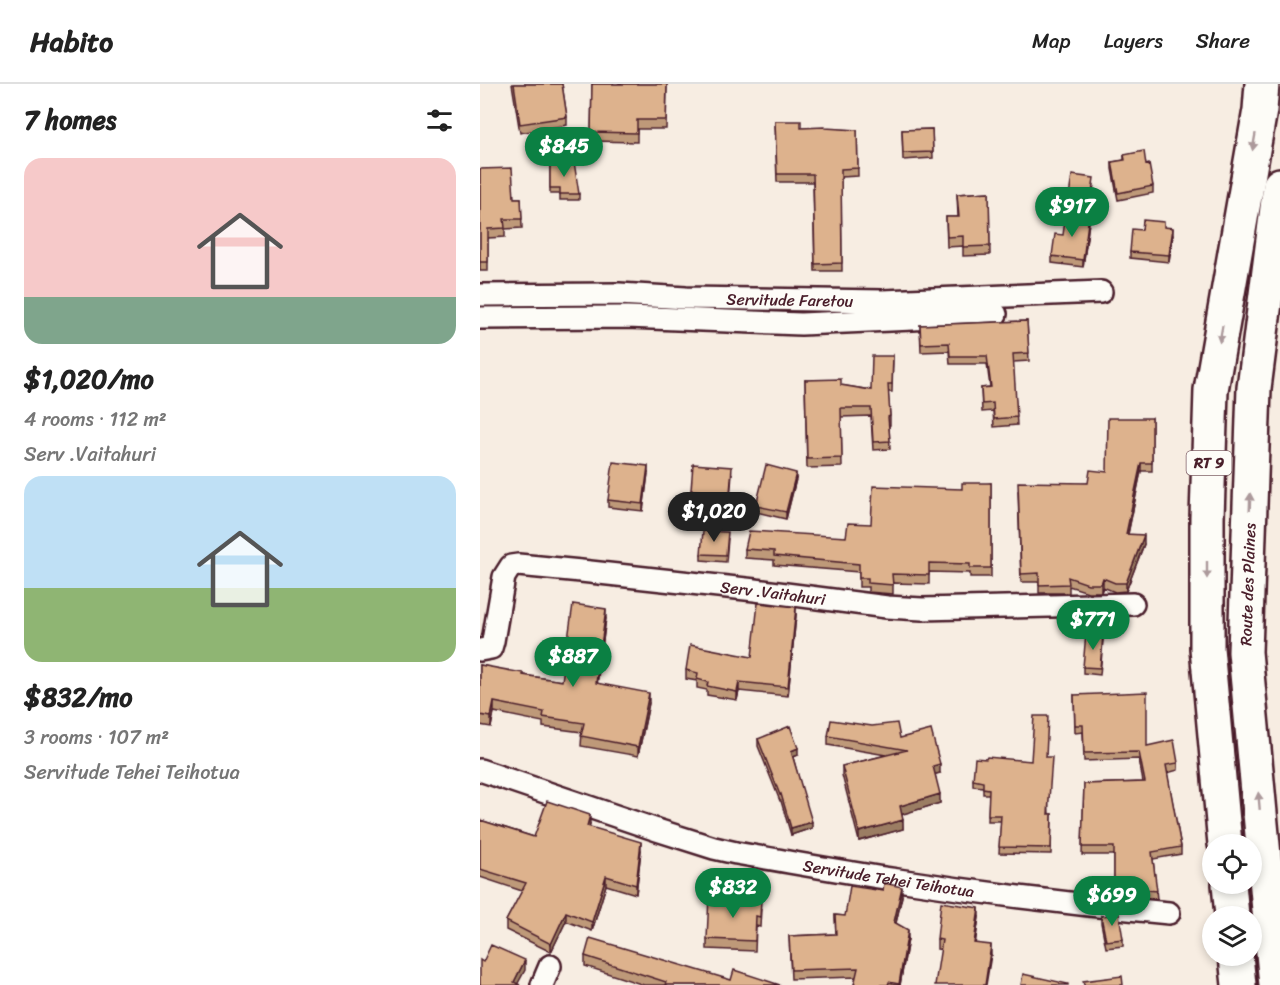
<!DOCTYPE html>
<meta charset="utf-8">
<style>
:root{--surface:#fff;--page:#f2f2f2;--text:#222;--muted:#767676;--line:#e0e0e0;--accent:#0b8043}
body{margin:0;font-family:Sriracha,sans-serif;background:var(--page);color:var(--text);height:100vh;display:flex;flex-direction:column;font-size:22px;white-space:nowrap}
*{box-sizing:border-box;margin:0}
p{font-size:20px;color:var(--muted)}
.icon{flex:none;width:33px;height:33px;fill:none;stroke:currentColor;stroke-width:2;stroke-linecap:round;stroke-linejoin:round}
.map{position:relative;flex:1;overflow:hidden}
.drawer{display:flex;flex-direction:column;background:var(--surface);width:480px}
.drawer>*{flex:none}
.controls{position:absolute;left:722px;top:750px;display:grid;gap:12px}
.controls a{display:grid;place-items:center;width:60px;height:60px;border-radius:50%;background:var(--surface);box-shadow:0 3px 9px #0003;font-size:30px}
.price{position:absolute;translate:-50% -51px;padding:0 14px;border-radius:21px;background:var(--accent);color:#fff;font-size:20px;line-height:39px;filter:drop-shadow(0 2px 3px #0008)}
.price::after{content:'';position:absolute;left:50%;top:36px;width:18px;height:14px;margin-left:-9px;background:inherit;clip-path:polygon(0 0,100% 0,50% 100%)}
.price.active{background:#222;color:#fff}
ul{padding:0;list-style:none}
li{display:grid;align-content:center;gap:12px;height:318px;padding:0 24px}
li span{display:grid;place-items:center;height:186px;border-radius:18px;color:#555}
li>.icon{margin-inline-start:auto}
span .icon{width:108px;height:108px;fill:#fffc;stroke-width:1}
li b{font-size:26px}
h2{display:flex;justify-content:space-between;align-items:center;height:72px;padding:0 24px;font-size:26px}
header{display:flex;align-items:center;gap:36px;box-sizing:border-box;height:84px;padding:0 30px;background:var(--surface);border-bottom:2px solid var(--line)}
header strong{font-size:28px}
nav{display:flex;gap:33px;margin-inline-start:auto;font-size:21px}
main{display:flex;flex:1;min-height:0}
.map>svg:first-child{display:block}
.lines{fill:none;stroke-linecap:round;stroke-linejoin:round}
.street-casing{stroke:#4a1f2b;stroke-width:26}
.highway-casing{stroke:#4a1f2b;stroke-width:38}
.street{stroke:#fdfcf7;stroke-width:21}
.highway{stroke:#fdfcf7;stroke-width:33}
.wall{fill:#be9979;stroke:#4a1f2b;stroke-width:1.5}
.shaded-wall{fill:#9b7d63;stroke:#4a1f2b;stroke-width:1.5}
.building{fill:#ddb28d;stroke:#4a1f2b;stroke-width:1.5}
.oneway{fill:#ac999b}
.labels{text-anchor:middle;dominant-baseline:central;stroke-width:5;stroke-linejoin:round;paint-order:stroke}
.shield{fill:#fdfcf7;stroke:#806168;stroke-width:1.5}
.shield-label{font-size:15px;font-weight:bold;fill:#4a1f2b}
.street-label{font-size:16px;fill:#4a1f2b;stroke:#fdfcf7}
</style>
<header>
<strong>Habito</strong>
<nav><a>Map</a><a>Layers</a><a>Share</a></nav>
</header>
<main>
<section class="drawer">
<h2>7 homes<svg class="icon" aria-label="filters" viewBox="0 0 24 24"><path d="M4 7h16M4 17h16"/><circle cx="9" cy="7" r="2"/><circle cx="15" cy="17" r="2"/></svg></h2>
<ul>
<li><span style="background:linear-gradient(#f6c9c9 75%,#7fa58c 0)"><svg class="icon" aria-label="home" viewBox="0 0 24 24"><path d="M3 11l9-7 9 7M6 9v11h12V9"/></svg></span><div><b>$1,020/mo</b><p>4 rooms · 112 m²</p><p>Serv .Vaitahuri</p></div></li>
<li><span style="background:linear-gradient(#bfe0f5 60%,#8fb573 0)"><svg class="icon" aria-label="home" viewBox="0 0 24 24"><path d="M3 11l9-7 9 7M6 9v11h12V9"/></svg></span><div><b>$832/mo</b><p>3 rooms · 107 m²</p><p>Servitude Tehei Teihotua</p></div></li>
</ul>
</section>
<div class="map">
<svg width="800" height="901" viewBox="0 0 800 901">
<rect width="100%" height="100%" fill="#f7ede2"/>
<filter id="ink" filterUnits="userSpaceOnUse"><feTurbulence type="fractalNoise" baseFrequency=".0167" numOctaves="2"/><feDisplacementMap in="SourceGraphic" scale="12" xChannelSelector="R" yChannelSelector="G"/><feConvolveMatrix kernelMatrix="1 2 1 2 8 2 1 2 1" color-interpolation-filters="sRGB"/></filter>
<g filter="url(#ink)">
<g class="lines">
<defs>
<g id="street">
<path id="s1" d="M0,211L139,210L206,214L403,217L621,208"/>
<path d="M0,234L147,233L321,240L433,235L516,230"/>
<path id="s2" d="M0,566L11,564L13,557L24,493L31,482L38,481L101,487L275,506L407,523L442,525L653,520"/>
<path id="s3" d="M0,686L177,746L234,764L256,769C310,778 364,788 418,796C508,810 598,821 689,829"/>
<path d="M62,901L70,882"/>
</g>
<g id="highway">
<path d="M745,760L727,564V434L731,306L780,26L782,0"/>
<path d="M749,800L752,832"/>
<path d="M756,872L759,901"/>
<path id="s4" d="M796,901L765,568L774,304L800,101"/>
</g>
</defs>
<use href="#street" class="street-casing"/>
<use href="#highway" class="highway-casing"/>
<use href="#street" class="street"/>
<use href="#highway" class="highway"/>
</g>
<path class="wall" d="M32,0H82L87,33V41L40,49Z
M112,0H187L186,45H157V58L111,57Z
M295,37L321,44L377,46L378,92L361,93L362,187H335L333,98H297Z
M452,45L453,74L423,76L422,46Z
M644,71L666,81L673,102V109L638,116L632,85V78L644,76Z
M70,78L99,110V116H80V110H70Z
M0,85L34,114H41L42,144L25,145V153L8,154V187H0Z
M614,101L611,121L588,126V119Z
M509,108L510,171L483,172V162L467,163L466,133H478L477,110Z
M609,138L603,183L572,179V172L583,151Z
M684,143L693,151L689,178L650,174V168L662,146Z
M547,237L549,277L533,278L537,341L514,343L513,327L502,328L501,304L510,303L507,280H470L469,267L441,268L440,241Z
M413,272L412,308H408L410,332V341H409L410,365L393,366L391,332L361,333L362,383L327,384L325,296L391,306Z
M672,334V387H661L648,450L664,460L646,507L635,508L623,503L621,508H608L589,502V509H559V498H541L538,407L608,399L627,388Z
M168,389L163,427L128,423V416Z
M252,390L250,415L211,413V406Z
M316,395L306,435L276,428V422Z
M511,399V493H490V489L449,488V500L413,499V510L388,508V503H379V488L294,481V476L265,474V465L366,453L391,440L482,405Z
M248,455L246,478L221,476V470Z
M316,531L308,612L259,607L257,616L227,611V606L217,604V597L206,595V586L272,573Z
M126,534L117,599L169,619L158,672L101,662L102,648L63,643V638L14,628L11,643L0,641V581L43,591L82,597Z
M623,557L620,591L603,589V583Z
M594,611L667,662L698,679V686L687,689L701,763V770L673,775L677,815L656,812L655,802L634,803V771H602L604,700L663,698L659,675L604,677L603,648L595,649Z
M348,652L420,654L460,689L455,690L460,719L422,730L423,745L379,757L362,691V682L406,671L348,661Z
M278,655L318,671L313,673L332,744L311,751L301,717H300L278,662Z
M566,673L569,730H572L571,770L519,769L521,737H508L509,710H503V703L493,702V696L506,675L551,677Z
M0,736L54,753L110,740L109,743L161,766L156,810L126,801L112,847L86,837L71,868L26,846V837L42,807L0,793Z
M422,812L416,839L428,855L420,901H374L376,893L311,895L309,852L356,850L355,831L365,832Z
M281,825L280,843L276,842L275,867L227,865V855Z
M621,832L643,855V862L626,864L621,839Z
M499,833L495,859L511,871L457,865V855Z
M105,872L251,896L300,901H164L105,882Z"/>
<path class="shaded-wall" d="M609,131V138L603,183V176Z
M693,144V151L689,178V171Z
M661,379V387L646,459V450Z
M168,382V389L163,427V420Z
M316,389V395L306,435V428Z
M664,451V460L646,507V499Z
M623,494V503L621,508V500Z
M316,523V531L308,612V603Z
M126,525V534L116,609V599Z
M259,598V607L257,616V608Z
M169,609V619L158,672V663Z
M14,618V628L11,643V633Z
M318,664V671L311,674V667Z
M460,680V689L453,691V682Z
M460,710V719L420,731V722Z
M110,731V740L107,751V742Z
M423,736V745L379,757V748Z
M332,738V744L311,751V744Z
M161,758V766L156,810V801Z
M126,792V801L112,847V838Z
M422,803V812L414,847V838Z
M499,824V833L494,868V859Z
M86,828V837L71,868V860Z
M428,846V855L420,901H419Z
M511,861V871L506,901H505Z
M45,876V886L37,901L34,898Z"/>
<path class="building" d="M34,0H82L87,33L40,40Z
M112,0H187L186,36H157V49L111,48Z
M295,37H321V44L344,43L345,44L377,46L378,84L361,85L362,179L335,180L333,90H297Z
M452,45L453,68L423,69L422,46Z
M664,67L666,81L669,80L673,102L638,109L632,78L645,76L644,71Z
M70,78H94L99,110H80V104H70Z
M32,84L34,114H41L42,135H24L25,144L8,145V178H0V85Z
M592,91L614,94L611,115L588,119Z
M509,108L510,162L483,163V152L467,153L466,133H479L477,110Z
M586,129L609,131L603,176L572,172L575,150L583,151Z
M663,136L684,138V143L693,144L689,171L650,168L652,145L662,146Z
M547,237L549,269L533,270L537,333L514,335L513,319L502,320L501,304L511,303L507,272H470L469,259L441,260L440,241Z
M392,272H413L412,300H408L410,332L408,333L410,357L393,358L391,324H361L362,374L327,375L325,296L361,295V301L391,306Z
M628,334H672V379H661L646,450L664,451L646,499H635L623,494L621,500H608L588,493L589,500L559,501V489L541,490L538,398L608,399L610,386L627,388Z
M133,378L168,382L163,420L128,416Z
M213,380L252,383L250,409L211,406Z
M286,381L316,389L306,428L276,422Z
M482,399H511V484H490V480L449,479V491L412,490L413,501L388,499V494H379V480L294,472V467L265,465L269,447L366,453L368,439L391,440L393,402L482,405Z
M223,447L248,448L246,471L221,470Z
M278,519L316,523L308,603L259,598L257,608L227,602L228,598L217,595L218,589L206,586L210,561L272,573Z
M93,520L126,525L116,599L169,609L158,663L101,652L104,639L63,633L64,628L14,618L11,633L0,631V581L43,589V591L82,597Z
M606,549L623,551L620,584L603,583Z
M667,608V662L694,656L698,679L686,681L701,763L672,768L677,807L656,805L655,795H634V763H602L604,700L665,698L659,668L604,669L603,641H595L594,611Z
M554,632H568L566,673H572L568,730H572L571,764L519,763L521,731H508L509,705L503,704V698L493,696L495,674L506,675L507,673L551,677Z
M351,636L392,642L417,639L420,654L451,646L460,680L453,682L460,710L420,722L423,736L379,748L362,682L427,666L348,652Z
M310,642L318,664L311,667L332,738L311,744L301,710L300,711L278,655Z
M67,717L110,731L107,742L161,758L156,801L126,792L112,838L86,828L71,860L26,837L46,799L0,785V736L54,753Z
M404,799L422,803L414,838L428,846L419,900L409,898L408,901H374L378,884L311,886L309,852L356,850L355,831L365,832L370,802L403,807Z
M229,812L281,816L280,833L276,832L275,857L227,855Z
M461,818L499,824L494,859L511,861L505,901H455L462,856L457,855Z
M639,830L643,855L626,857L621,832Z
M110,854L251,896L254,886L300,901H185L186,898L105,872Z
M11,861L45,876L34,898L40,901H0V876L3,878Z
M543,890L588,900V901H541Z
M642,892L643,901H604L603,897Z"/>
<defs><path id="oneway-solid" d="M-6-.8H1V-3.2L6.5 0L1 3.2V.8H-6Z" transform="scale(1.5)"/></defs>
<g class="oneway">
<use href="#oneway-solid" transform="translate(774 58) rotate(100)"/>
<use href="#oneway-solid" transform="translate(741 250) rotate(100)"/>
<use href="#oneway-solid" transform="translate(770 418) rotate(-88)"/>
<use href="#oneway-solid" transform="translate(727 486) rotate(90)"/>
<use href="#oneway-solid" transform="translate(779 717) rotate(-95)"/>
</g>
</g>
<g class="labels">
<rect class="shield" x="706.5" y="367" width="45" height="24" rx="4.5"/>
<g class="shield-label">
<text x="729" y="379">RT 9</text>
</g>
<g class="street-label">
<text stroke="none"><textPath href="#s1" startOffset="310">Servitude Faretou</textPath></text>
<text stroke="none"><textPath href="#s4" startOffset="402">Route des Plaines</textPath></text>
<text stroke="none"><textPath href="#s2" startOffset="360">Serv .Vaitahuri</textPath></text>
<text stroke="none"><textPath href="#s3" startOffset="424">Servitude Tehei Teihotua</textPath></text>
</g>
</g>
</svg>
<div class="controls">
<a><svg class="icon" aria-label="locate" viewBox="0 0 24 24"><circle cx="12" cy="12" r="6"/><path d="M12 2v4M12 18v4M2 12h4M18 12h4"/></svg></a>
<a><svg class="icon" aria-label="layers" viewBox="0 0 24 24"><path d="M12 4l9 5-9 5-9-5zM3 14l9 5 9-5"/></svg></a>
</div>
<b class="price" style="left:84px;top:94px">$845</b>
<b class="price" style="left:592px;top:154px">$917</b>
<b class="price active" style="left:234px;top:459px">$1,020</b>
<b class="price" style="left:613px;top:567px">$771</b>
<b class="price" style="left:93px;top:604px">$887</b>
<b class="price" style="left:253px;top:835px">$832</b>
<b class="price" style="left:632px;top:843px">$699</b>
</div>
</main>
